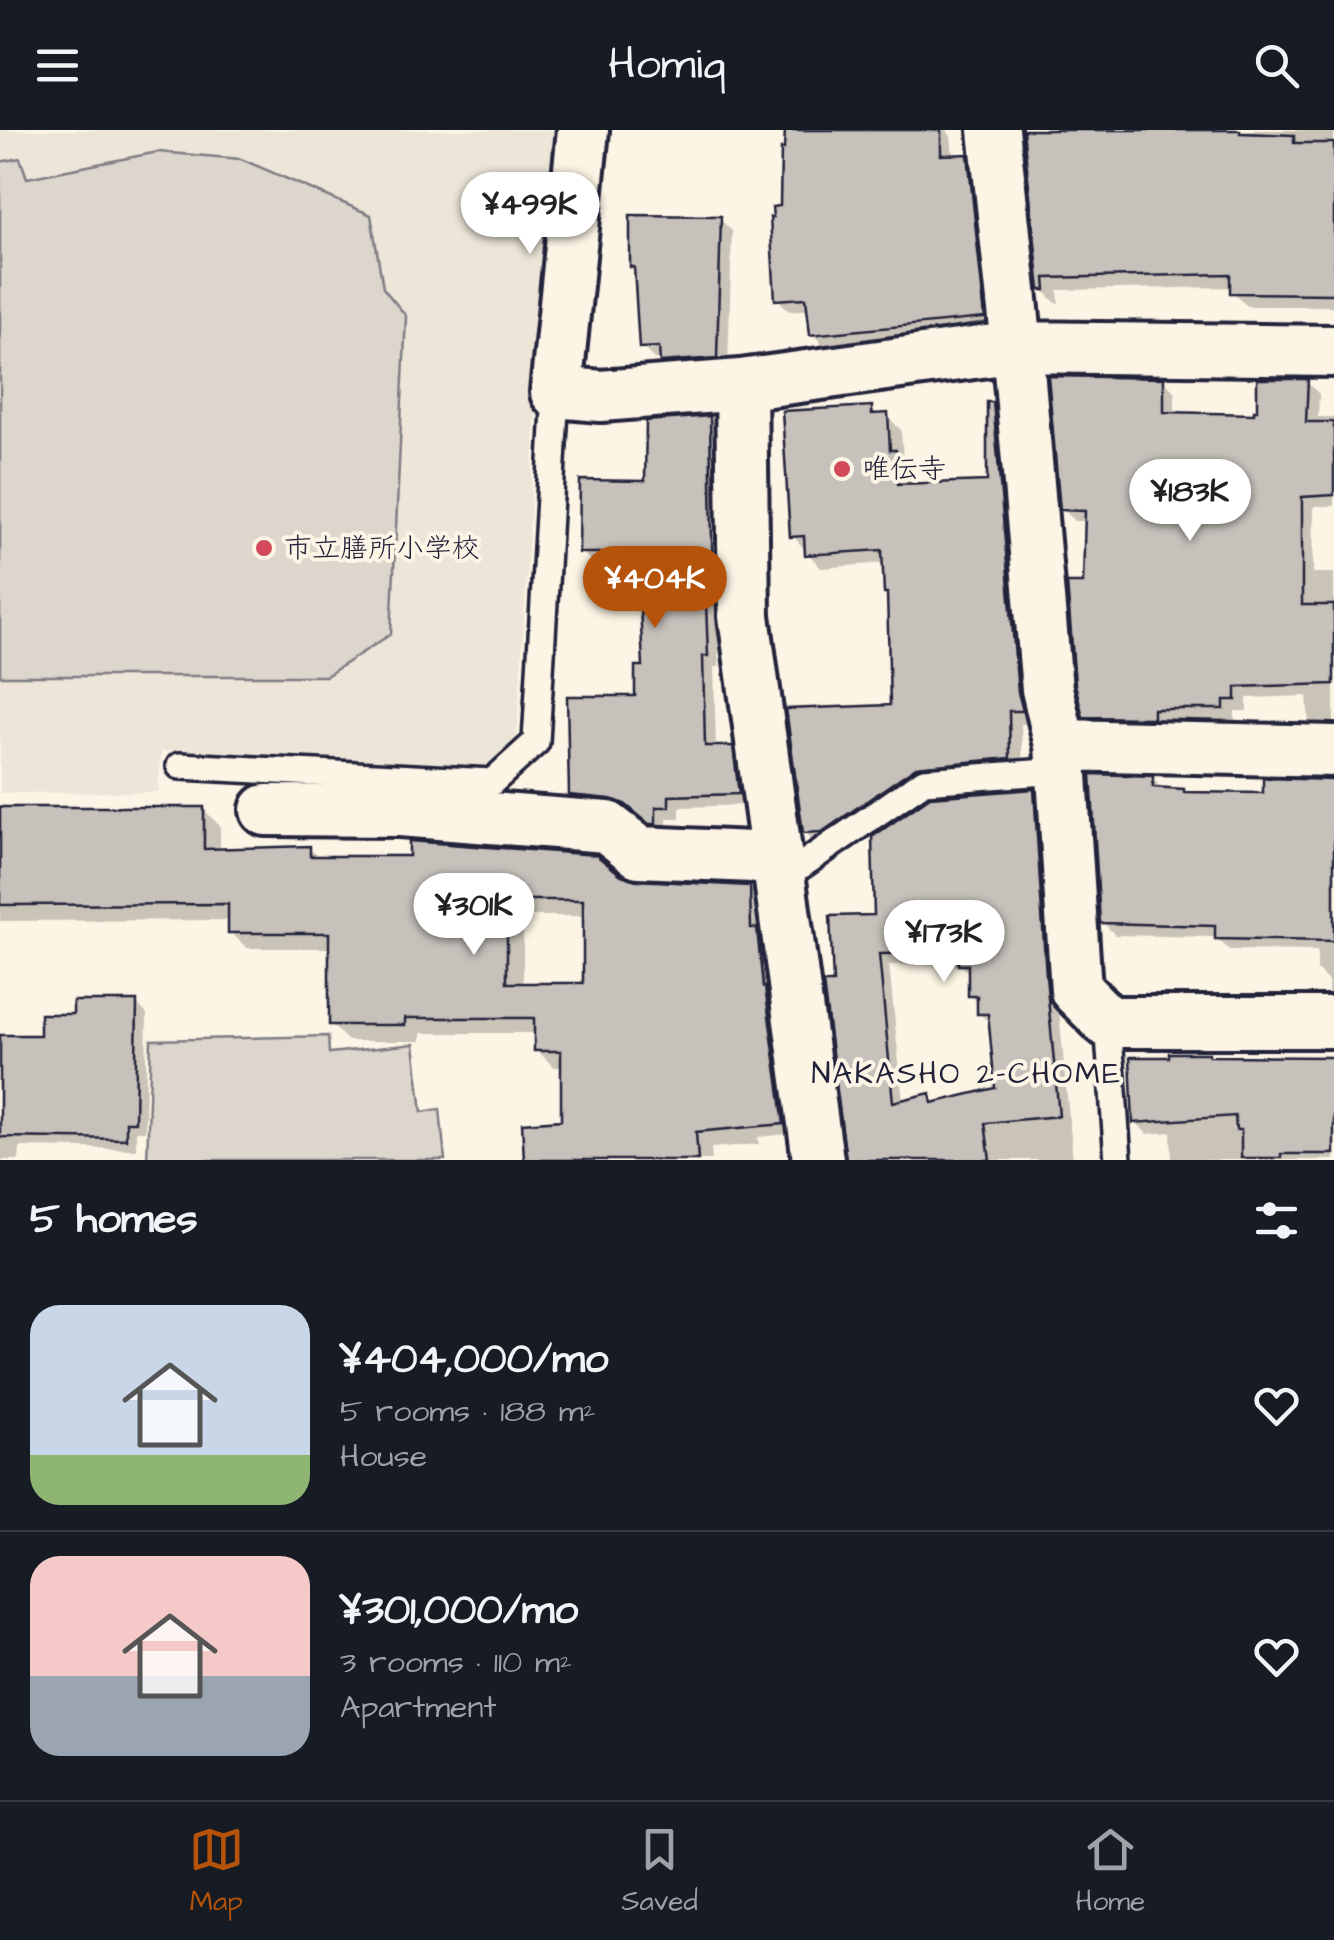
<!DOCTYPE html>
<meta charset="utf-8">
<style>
:root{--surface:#171b24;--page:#20242c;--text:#f1f3f6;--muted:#9ea1a6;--line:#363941;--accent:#b45309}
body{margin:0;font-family:"Architects Daughter","Klee One",sans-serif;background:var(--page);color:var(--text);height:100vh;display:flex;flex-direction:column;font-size:38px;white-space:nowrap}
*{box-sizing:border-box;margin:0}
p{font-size:32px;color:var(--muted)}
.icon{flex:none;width:55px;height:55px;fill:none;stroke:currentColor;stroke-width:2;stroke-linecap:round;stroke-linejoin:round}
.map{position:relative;height:1030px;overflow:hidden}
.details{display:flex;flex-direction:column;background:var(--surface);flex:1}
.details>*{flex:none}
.price{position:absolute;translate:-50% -85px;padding:0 22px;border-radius:35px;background:#fff;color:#222;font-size:32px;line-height:65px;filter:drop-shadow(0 2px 5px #0008)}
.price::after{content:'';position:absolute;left:50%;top:60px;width:30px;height:22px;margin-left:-15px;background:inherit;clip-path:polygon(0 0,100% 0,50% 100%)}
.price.on{background:var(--accent);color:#fff}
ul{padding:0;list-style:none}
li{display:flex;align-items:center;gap:30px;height:250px;padding:0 30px}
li+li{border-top:2px solid var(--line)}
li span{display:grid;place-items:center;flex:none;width:280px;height:200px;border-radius:30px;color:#555}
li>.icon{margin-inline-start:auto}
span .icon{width:120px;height:120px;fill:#fffc;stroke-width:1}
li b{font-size:42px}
h2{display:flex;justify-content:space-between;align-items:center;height:120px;padding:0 30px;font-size:42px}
header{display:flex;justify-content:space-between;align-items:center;height:130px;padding:0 30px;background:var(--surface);font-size:45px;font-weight:600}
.menu{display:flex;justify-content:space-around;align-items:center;height:140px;border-top:2px solid var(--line);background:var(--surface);font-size:28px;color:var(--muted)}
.menu a{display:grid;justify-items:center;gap:5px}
.menu .on{color:var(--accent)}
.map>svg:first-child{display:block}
.built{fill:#ece5d8}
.green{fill:#dcd6cc;stroke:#7f7c84;stroke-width:2.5}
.shadow{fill:#0003;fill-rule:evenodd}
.building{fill:#c6c1bb;stroke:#22223b;stroke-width:2.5;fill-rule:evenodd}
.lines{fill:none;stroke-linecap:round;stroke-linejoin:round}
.service-casing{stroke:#22223b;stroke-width:32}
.minor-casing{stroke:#22223b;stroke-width:58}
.service{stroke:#fcf5e5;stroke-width:25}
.minor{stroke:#fcf5e5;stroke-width:50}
.poi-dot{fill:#d1495b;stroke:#fcf5e5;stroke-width:4}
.labels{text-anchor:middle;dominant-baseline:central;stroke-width:8;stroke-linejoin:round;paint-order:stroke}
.poi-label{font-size:28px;fill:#22223b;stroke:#fcf5e5;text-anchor:start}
.neighbourhood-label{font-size:30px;letter-spacing:2.5px;fill:#22223b;stroke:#fcf5e5}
</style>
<header><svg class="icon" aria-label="menu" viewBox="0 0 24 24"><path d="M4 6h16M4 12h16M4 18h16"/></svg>Homiq<svg class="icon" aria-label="search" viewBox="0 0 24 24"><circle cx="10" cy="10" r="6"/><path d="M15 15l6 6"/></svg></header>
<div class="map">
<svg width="1334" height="1030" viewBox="0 0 1334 1030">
<rect width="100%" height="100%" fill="#fcf5e5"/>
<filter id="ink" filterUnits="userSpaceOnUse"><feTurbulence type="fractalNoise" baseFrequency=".01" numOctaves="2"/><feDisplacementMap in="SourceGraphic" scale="20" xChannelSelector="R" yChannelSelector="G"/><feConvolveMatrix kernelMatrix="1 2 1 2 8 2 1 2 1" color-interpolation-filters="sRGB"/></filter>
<g filter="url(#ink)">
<path class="built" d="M0,0H563L539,229L517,608L483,638L161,621L158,662L0,663Z"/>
<path class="green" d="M158,22L241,29L371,85L383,158L406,186L391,504L326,546H0V32L20,28L27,48Z
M328,906L329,923L414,914L422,982L440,979L445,1030H147L151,910Z"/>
<path class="shadow" d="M787,0H946L951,6L953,27H967L978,38L996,199L824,216L813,204L810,179L789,181L778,169Z
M1025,0H1334V176H1247L1233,162V157L1058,160L1059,173H1056L1042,159Z
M720,89L732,101L728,239L675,243L662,229H654L642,217L637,140L632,136Z
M1163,250L1175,262V285L1256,286L1307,252L1319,264L1318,287H1334V376H1314L1313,443H1334V603H1321L1309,591L1307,566L1247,568V581H1235V590H1164V599L1098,598L1085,586L1087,391H1075L1063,379Z
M992,275L1006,288L1035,594H1021L1023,641L930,650L819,716L805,702L893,578L889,465L886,462L885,433L821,438L793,406L871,278L879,286H887L901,300L903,330L909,336L910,356L989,354Z
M710,289L722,301L724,485H717L719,537H714L716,619L732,618L744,631L750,675L680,677V688H667V705H664L640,686L624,680L584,676L572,664L637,568L645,538L641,446H614L602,434H594L582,422Z
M1152,648L1164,661L1186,665L1266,666L1334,652V868L1328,862V851L1317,840V821L1229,820L1216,807L1115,805L1103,792Z
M1033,662L1045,674L1057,860L1073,1030H848L835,855L877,788ZM960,834L970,844V865L979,874V883L992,895L998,960L937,975L929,966L903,972L889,835Z
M203,679L220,696V721L309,718L319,728L620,747L636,753L749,758L766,775L799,1003L758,1007L759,1014L711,1018L712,1030H526L564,993V937H554L537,920V903H421V911H348L331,894V818H247L230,802V790L0,791V680ZM523,786H586V855H523Z
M136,873L147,884L145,1001H136V1019L20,1017L19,1030H0V907L43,908L76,886Z
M1211,929H1334V1030H1172L1171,1002L1147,1004L1136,992Z"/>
<path class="building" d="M785,0H941V25L968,24L985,188L810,205L806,168L775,170L770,87H773L772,77L780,76L781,19H784Z
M1023,0H1240V3L1294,5V13H1334V164L1230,163V144L1045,148L1046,160H1040Z
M630,85L721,86L717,228L660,232L659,217L639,218L634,137H630Z
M1048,246L1164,248V282L1254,284V280H1257V249H1308L1306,292H1334V365L1302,367V475H1334V554L1236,557V570H1224V579H1153V588L1083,587L1075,554L1067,453H1083L1085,381L1060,380Z
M987,272H993L1018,562L1023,581H1009L1010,628L916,637L822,702L803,703L786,579L890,575L887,463H884L882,420L805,425L804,406L790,407L782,281L872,276V284L888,283L890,320H896L898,354L987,351Z
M710,286L713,474H706L708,526H703L705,616H733L739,664L669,666V677H656V694H649L625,674L610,669L569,665L567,566H635V536H643L638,435H599L600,423H579L580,350L645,351L646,291Z
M1091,644L1153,646V657L1184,659V662L1263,663V648L1334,650V811L1215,809V796L1100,793Z
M1034,659L1046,846L1059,986L985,993L990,1030H846L823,853H833L830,786L874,785L872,707L930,667ZM958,823V835H968V866H977V884H988L995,958L932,973L930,963L893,972L879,824Z
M0,677H204V719L310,716V726H409V711L596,725L621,745L637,750L750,756L751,798H757L763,857H765L784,994L696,1002L698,1030H524L522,993L561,990V921H534V888H405V895H329V803H228V774L0,775ZM507,770H583V853H507Z
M73,871H137L135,992H126V1009L0,1007V905H40V884H73Z
M1169,923H1209V926L1334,927V1024H1281V1028H1241V1000H1236L1235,986L1133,993L1130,927H1169Z"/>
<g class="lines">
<defs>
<path id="service" d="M180,636L492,652L536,612L556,262
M779,745L802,735L924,651L1061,641
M1108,892L1118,1030"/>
<path id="minor" d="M583,0L556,262L601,266L741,255L1017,217L1334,221
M994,0L1017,217L1047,559L1060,615L1076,860L1108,892H1334
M741,255L744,486L818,1030
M1060,615L1334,621
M266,680L400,681L607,697L639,722L776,728"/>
</defs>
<use href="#service" class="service-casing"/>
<use href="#minor" class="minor-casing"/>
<use href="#service" class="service"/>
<use href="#minor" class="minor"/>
</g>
</g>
<g class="poi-dot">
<circle cx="842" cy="339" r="10"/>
<circle cx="264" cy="418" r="10"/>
</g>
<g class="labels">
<g class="poi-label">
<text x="862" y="339">唯伝寺</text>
<text x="284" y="418">市立膳所小学校</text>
</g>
<g class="neighbourhood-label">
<text x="967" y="944">NAKASHO 2-CHOME</text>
</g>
</g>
</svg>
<b class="price" style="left:530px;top:127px">¥499K</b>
<b class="price" style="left:1190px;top:414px">¥183K</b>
<b class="price on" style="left:655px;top:501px">¥404K</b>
<b class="price" style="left:474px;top:828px">¥301K</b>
<b class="price" style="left:944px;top:855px">¥173K</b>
</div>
<section class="details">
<h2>5 homes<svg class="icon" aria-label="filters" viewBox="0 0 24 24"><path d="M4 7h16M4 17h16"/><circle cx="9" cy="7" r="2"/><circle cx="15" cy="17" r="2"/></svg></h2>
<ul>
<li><span style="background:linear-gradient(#c9d6e8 75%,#8fb573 0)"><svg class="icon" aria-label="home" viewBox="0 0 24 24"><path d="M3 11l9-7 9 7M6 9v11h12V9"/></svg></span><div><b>¥404,000/mo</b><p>5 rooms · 188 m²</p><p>House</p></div><svg class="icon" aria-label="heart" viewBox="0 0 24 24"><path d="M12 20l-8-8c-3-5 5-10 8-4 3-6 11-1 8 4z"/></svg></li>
<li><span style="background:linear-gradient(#f6c9c9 60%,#9aa5b1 0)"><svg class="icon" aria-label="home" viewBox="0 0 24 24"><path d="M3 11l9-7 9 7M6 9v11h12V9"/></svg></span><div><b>¥301,000/mo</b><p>3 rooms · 110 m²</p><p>Apartment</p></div><svg class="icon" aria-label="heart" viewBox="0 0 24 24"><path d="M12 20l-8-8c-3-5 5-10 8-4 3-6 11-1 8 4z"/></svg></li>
</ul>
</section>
<nav class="menu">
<a class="on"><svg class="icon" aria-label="map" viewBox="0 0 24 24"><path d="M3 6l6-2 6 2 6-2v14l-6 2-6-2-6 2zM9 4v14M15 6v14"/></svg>Map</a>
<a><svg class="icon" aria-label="saved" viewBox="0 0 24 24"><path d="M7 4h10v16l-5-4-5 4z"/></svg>Saved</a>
<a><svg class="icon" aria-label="home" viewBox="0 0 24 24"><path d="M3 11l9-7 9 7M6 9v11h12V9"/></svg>Home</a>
</nav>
